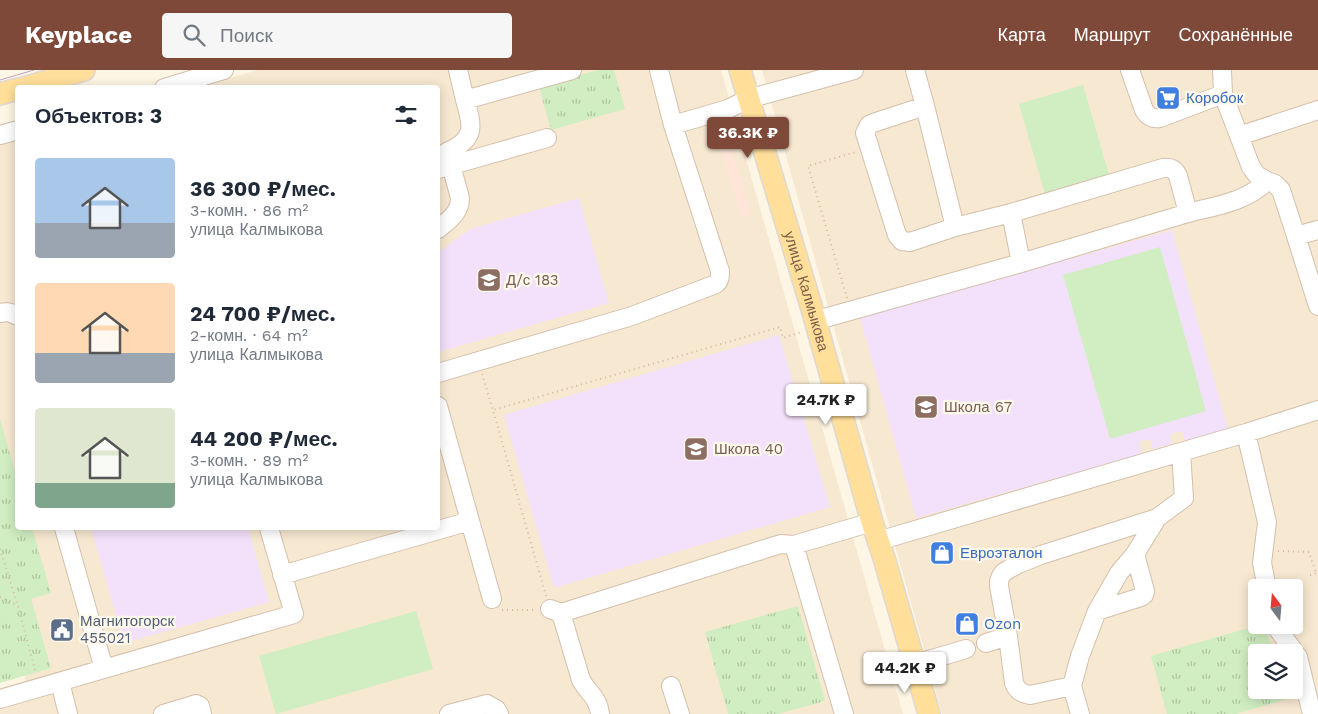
<!DOCTYPE html>
<html lang="ru">
<meta charset="utf-8">
<style>
:root{--surface:#fff;--page:#f6f6f7;--text:#1f2937;--muted:#747a83;--accent:#7f493a}
body{margin:0;font-family:"Work Sans",sans-serif;background:var(--page);color:var(--text);height:100vh;display:flex;flex-direction:column;font-size:19px;white-space:nowrap}
*{box-sizing:border-box;margin:0}
p{font-size:16px;color:var(--muted)}
.icon{flex:none;width:28px;height:28px;fill:none;stroke:currentColor;stroke-width:2;stroke-linecap:round;stroke-linejoin:round}
.map{position:relative;flex:1;overflow:hidden}
.drawer{position:absolute;left:15px;top:15px;width:425px;height:445px;display:flex;flex-direction:column;background:var(--surface);border-radius:5px;box-shadow:0 2px 12px #0003}
.drawer>*{flex:none}
.needle{width:32px;rotate:344deg}
.tools{position:absolute;left:1248px;top:509px;display:grid;gap:10px}
.tools a{display:grid;place-items:center;width:55px;height:55px;border-radius:5px;background:var(--surface);box-shadow:0 2px 12px #0003;font-size:25px}
.price{position:absolute;translate:-50% -42px;padding:0 11px;border-radius:5px;background:#fff;color:#222;font-size:16px;line-height:32px;filter:drop-shadow(0 1px 2px #0008)}
.price::after{content:'';position:absolute;left:50%;top:30px;width:15px;height:11px;margin-left:-8px;background:inherit;clip-path:polygon(0 0,100% 0,50% 100%)}
.price.active{background:var(--accent);color:#fff}
ul{padding:0;list-style:none}
li{display:flex;align-items:center;gap:15px;height:125px;padding:0 20px}
li span{display:grid;place-items:center;flex:none;width:140px;height:100px;border-radius:5px;color:#555}
li>.icon{margin-inline-start:auto}
span .icon{width:60px;height:60px;fill:#fffc;stroke-width:1}
li b{font-size:21px}
h2{display:flex;justify-content:space-between;align-items:center;height:60px;padding:0 20px;font-size:21px}
header{display:flex;align-items:center;gap:30px;box-sizing:border-box;height:70px;padding:0 25px;background:var(--accent);color:#fff}
header strong{font-size:24px}
nav{display:flex;gap:28px;margin-inline-start:auto;font-size:18px}
.search{width:350px;height:45px;background:var(--page);display:flex;align-items:center;gap:12px;box-sizing:border-box;padding:0 18px;border-radius:5px;color:var(--muted);font-size:19px}
.map>svg:first-child{display:block}
.residential{fill:#f7e8d1;fill-rule:evenodd}
.commercial{fill:#ffe5d7}
.education{fill:#f3e0fb}
.grass{fill:url(#grass-tufts)}
.garden{fill:#d0eec1}
.lines{fill:none;stroke-linecap:round;stroke-linejoin:round}
.minor-casing{stroke:#d4bfab;stroke-width:20}
.major-casing{stroke:#dfd8d3;stroke-width:24}
.path{stroke:#dcb89b;stroke-width:2;stroke-dasharray:1 4;stroke-linecap:butt}
.minor{stroke:#fff;stroke-width:18}
.major{stroke:#ffdf9a;stroke-width:21}
.tram{stroke:#b9a1ca;stroke-width:1}
.labels{text-anchor:middle;dominant-baseline:central;stroke-width:4.5;stroke-linejoin:round;paint-order:stroke}
.shop-label{font-size:15px;fill:#366cbe;stroke:#fff9ec;text-anchor:start}
.education-label{font-size:15px;fill:#785e54;stroke:#fff9ec;text-anchor:start}
.street-label{font-size:15px;fill:#7a5b46;stroke:#fff9ec}
.service-label{font-size:15px;fill:#4e5e75;stroke:#fff9ec;text-anchor:start}
</style>
<header>
<strong>Keyplace</strong>
<div class="search"><svg class="icon" aria-label="search" viewBox="0 0 24 24"><circle cx="10" cy="10" r="6"/><path d="M15 15l6 6"/></svg>Поиск</div>
<nav><a>Карта</a><a>Маршрут</a><a>Сохранённые</a></nav>
</header>
<div class="map">
<svg width="1318" height="644" viewBox="0 0 1318 644">
<defs>
<pattern id="grass-tufts" width="24" height="20" patternUnits="userSpaceOnUse" patternTransform="scale(1.25)"><rect width="24" height="20" fill="#d0eec1"/><path d="M3 7l-1-3M5 7V3M7 7l1-3M15 17l-1-3M17 17v-4M19 17l1-3" fill="none" stroke="#aec49f"/></pattern>
</defs>
<rect width="100%" height="100%" fill="#fef6e4"/>
<path class="residential" d="M258,0H721L903,644H0V619L26,611L0,518V74L17,69L18,458H438V18L197,17Z
M762,0H1318V644H942ZM1256,518H1294V555H1256ZM1256,582H1294V620H1256Z"/>
<path class="commercial" d="M724,53L751,145L741,148L719,72L710,74L705,58Z"/>
<path class="education" d="M579,128L609,233L438,282V183L470,159Z
M1172,160L1228,359L1185,371L1182,361L1170,364L1172,374L1153,379L1150,369L1139,372L1142,384L916,448L860,248Z
M779,265L830,437L554,518L504,345Z
M91,458H248L269,532L124,573Z"/>
<path class="grass" d="M598,0H614L625,39L551,60L539,17Z
M0,349L17,409L18,458H32L51,523L31,529L51,598L0,613Z
M798,536L825,631L778,644H728L705,562Z
M1259,555H1265L1273,582H1256V620H1284L1287,629L1236,644H1167L1151,586Z"/>
<path class="garden" d="M1083,15L1109,105L1045,124L1019,34Z
M1160,177L1206,341L1110,369L1063,205Z
M416,541L433,599L276,644L259,586Z"/>
<g class="lines">
<defs>
<path id="minor" d="M458,0L465,30
M659,0L673,55
M1130,0L1144,40C1148,47 1152,49 1160,48L1223,24
M1222,0L1223,24L1251,97L1257,105L1267,111L1275,114L1281,120L1296,166L1318,160
M164,18L224,0
M925,36L955,157
M0,65L18,60
M1239,66L1318,40
M447,82C476,69 473,57 465,30L572,0
M438,99L547,68
M1011,143L1021,193
M1188,143C1215,136 1246,132 1267,111
M438,159C449,150 460,143 460,128L448,84
M1296,166L1318,236
M0,243C8,241 11,243 18,246
M814,251L1021,193L1188,143L1178,106C1175,99 1171,97 1163,98L1011,143L955,157L910,172L902,171L897,165L865,63L869,55L873,53L925,36L915,0
M438,303L632,246L716,214C720,210 720,207 720,201L673,55L728,39L748,29L854,0
M1246,363L1267,452L1262,493L1267,518
M470,451L492,529
M64,458L104,599
M878,471L1181,382
M794,475L844,644
M282,505L470,451L438,336
M550,539L561,543L768,478L781,474L794,475L872,452
M1097,541L1141,527L1144,525L1145,521L1135,484L1157,448
M561,543L581,610C588,623 598,627 600,644
M1275,555L1298,587L1312,644
M1008,566L1014,613C1017,621 1022,624 1030,625L1072,616
M986,573L1008,566L999,516V511L1001,506L1004,502L1018,494L1041,485L1157,448L1184,428L1181,382L1246,363L1318,340
M915,594L966,579
M60,612L68,644
M671,616L680,644
M0,629L294,544L269,458
M163,644L196,634L200,636L202,644
M449,644L487,634L496,639L499,644
M1080,644L1072,616L1080,586L1097,541L1119,503L1135,484"/>
<g id="major">
<path id="s1" d="M740,0L812,239L872,452L884,488L929,644"/>
<path d="M24,18L84,0"/>
<path d="M0,24L18,19"/>
</g>
</defs>
<use href="#minor" class="minor-casing"/>
<use href="#major" class="major-casing"/>
<path class="path" d="M847,228L808,96L856,82
M482,304L493,340
M0,479L18,536L36,604
M1278,481L1309,482L1316,503
M1310,505L1318,503
M546,526L493,340L780,257L783,268L802,262
M0,527L18,536
M502,540H537"/>
<use href="#minor" class="minor"/>
<use href="#major" class="major"/>
<path class="tram" d="M0,10L34,0"/>
</g>
<defs>
<symbol id="supermarket-square" viewBox="-11 -11 22 22"><rect x="-9" y="-9" width="18" height="18" rx="4" fill="#3f7fe0" stroke="#fff9ec"/><path d="M-6-5.5h2.5l.6 2H6L4.5 2H-2.5L-4.4-4H-6ZM-1.5 3.2a1.3 1.3 0 1 0 .1 0ZM3 3.2a1.3 1.3 0 1 0 .1 0Z" fill="#fff"/></symbol>
<symbol id="school-square" viewBox="-11 -11 22 22"><rect x="-9" y="-9" width="18" height="18" rx="4" fill="#8d6e63" stroke="#fff9ec"/><path d="M0-5L7-2L0 1L-7-2ZM-4 1L0 2.5L4 1V4Q0 6-4 4Z" fill="#fff"/></symbol>
<symbol id="shop-square" viewBox="-11 -11 22 22"><rect x="-9" y="-9" width="18" height="18" rx="4" fill="#3f7fe0" stroke="#fff9ec"/><path d="M-5-2.5h2.3a2.7 3.5 0 0 1 5.4 0H5L5.5 6h-11ZM-1.5-2.5h3a1.5 2.3 0 0 0-3 0Z" fill="#fff"/></symbol>
<symbol id="civic-square" viewBox="-11 -11 22 22"><rect x="-9" y="-9" width="18" height="18" rx="4" fill="#5c6f8a" stroke="#fff9ec"/><path d="M-.6-6.5H3V-4.5H.6V-3L4-1V1h2V6H-6V1h2V-1L-.6-3ZM-1.2 2.5V6h2.4V2.5Z" fill="#fff"/></symbol>
</defs>
<g fill-rule="evenodd">
<use href="#supermarket-square" x="1154" y="14" width="28" height="28"/>
<use href="#school-square" x="475" y="196" width="28" height="28"/>
<use href="#school-square" x="912" y="323" width="28" height="28"/>
<use href="#school-square" x="682" y="365" width="28" height="28"/>
<use href="#shop-square" x="928" y="469" width="28" height="28"/>
<use href="#shop-square" x="953" y="540" width="28" height="28"/>
<use href="#civic-square" x="48" y="546" width="28" height="28"/>
</g>
<g class="labels">
<g class="shop-label">
<text x="1186" y="28">Коробок</text>
<text x="960" y="483">Евроэталон</text>
<text x="984" y="554">Ozon</text>
</g>
<g class="education-label">
<text x="506" y="210">Д/с 183</text>
<text x="944" y="337">Школа 67</text>
<text x="714" y="379">Школа 40</text>
</g>
<g class="street-label">
<text stroke="none"><textPath href="#s1" startOffset="231">улица Калмыкова</textPath></text>
</g>
<g class="service-label">
<text x="80" y="551">Магнитогорск<tspan x="80" dy="17">455021</tspan></text>
</g>
</g>
</svg>
<div class="tools">
<a><svg class="needle" viewBox="-14 -14 28 28"><path d="M0-13l5 13h-10z" fill="#e53935"/><path d="M0 13l5-13h-10z" fill="#747a83"/></svg></a>
<a><svg class="icon" aria-label="layers" viewBox="0 0 24 24"><path d="M12 4l9 5-9 5-9-5zM3 14l9 5 9-5"/></svg></a>
</div>
<b class="price active" style="left:748px;top:89px">36.3K ₽</b>
<b class="price" style="left:826px;top:356px">24.7K ₽</b>
<b class="price" style="left:905px;top:624px">44.2K ₽</b>
<section class="drawer">
<h2>Объектов: 3<svg class="icon" aria-label="filters" viewBox="0 0 24 24"><path d="M4 7h16M4 17h16"/><circle cx="9" cy="7" r="2"/><circle cx="15" cy="17" r="2"/></svg></h2>
<ul>
<li><span style="background:linear-gradient(#a9c7e8 65%,#9aa5b1 0)"><svg class="icon" aria-label="home" viewBox="0 0 24 24"><path d="M3 11l9-7 9 7M6 9v11h12V9"/></svg></span><div><b>36 300 ₽/мес.</b><p>3-комн. · 86 m²</p><p>улица Калмыкова</p></div></li>
<li><span style="background:linear-gradient(#ffd9b3 70%,#9aa5b1 0)"><svg class="icon" aria-label="home" viewBox="0 0 24 24"><path d="M3 11l9-7 9 7M6 9v11h12V9"/></svg></span><div><b>24 700 ₽/мес.</b><p>2-комн. · 64 m²</p><p>улица Калмыкова</p></div></li>
<li><span style="background:linear-gradient(#dfe7d0 75%,#7fa58c 0)"><svg class="icon" aria-label="home" viewBox="0 0 24 24"><path d="M3 11l9-7 9 7M6 9v11h12V9"/></svg></span><div><b>44 200 ₽/мес.</b><p>3-комн. · 89 m²</p><p>улица Калмыкова</p></div></li>
</ul>
</section>
</div>
